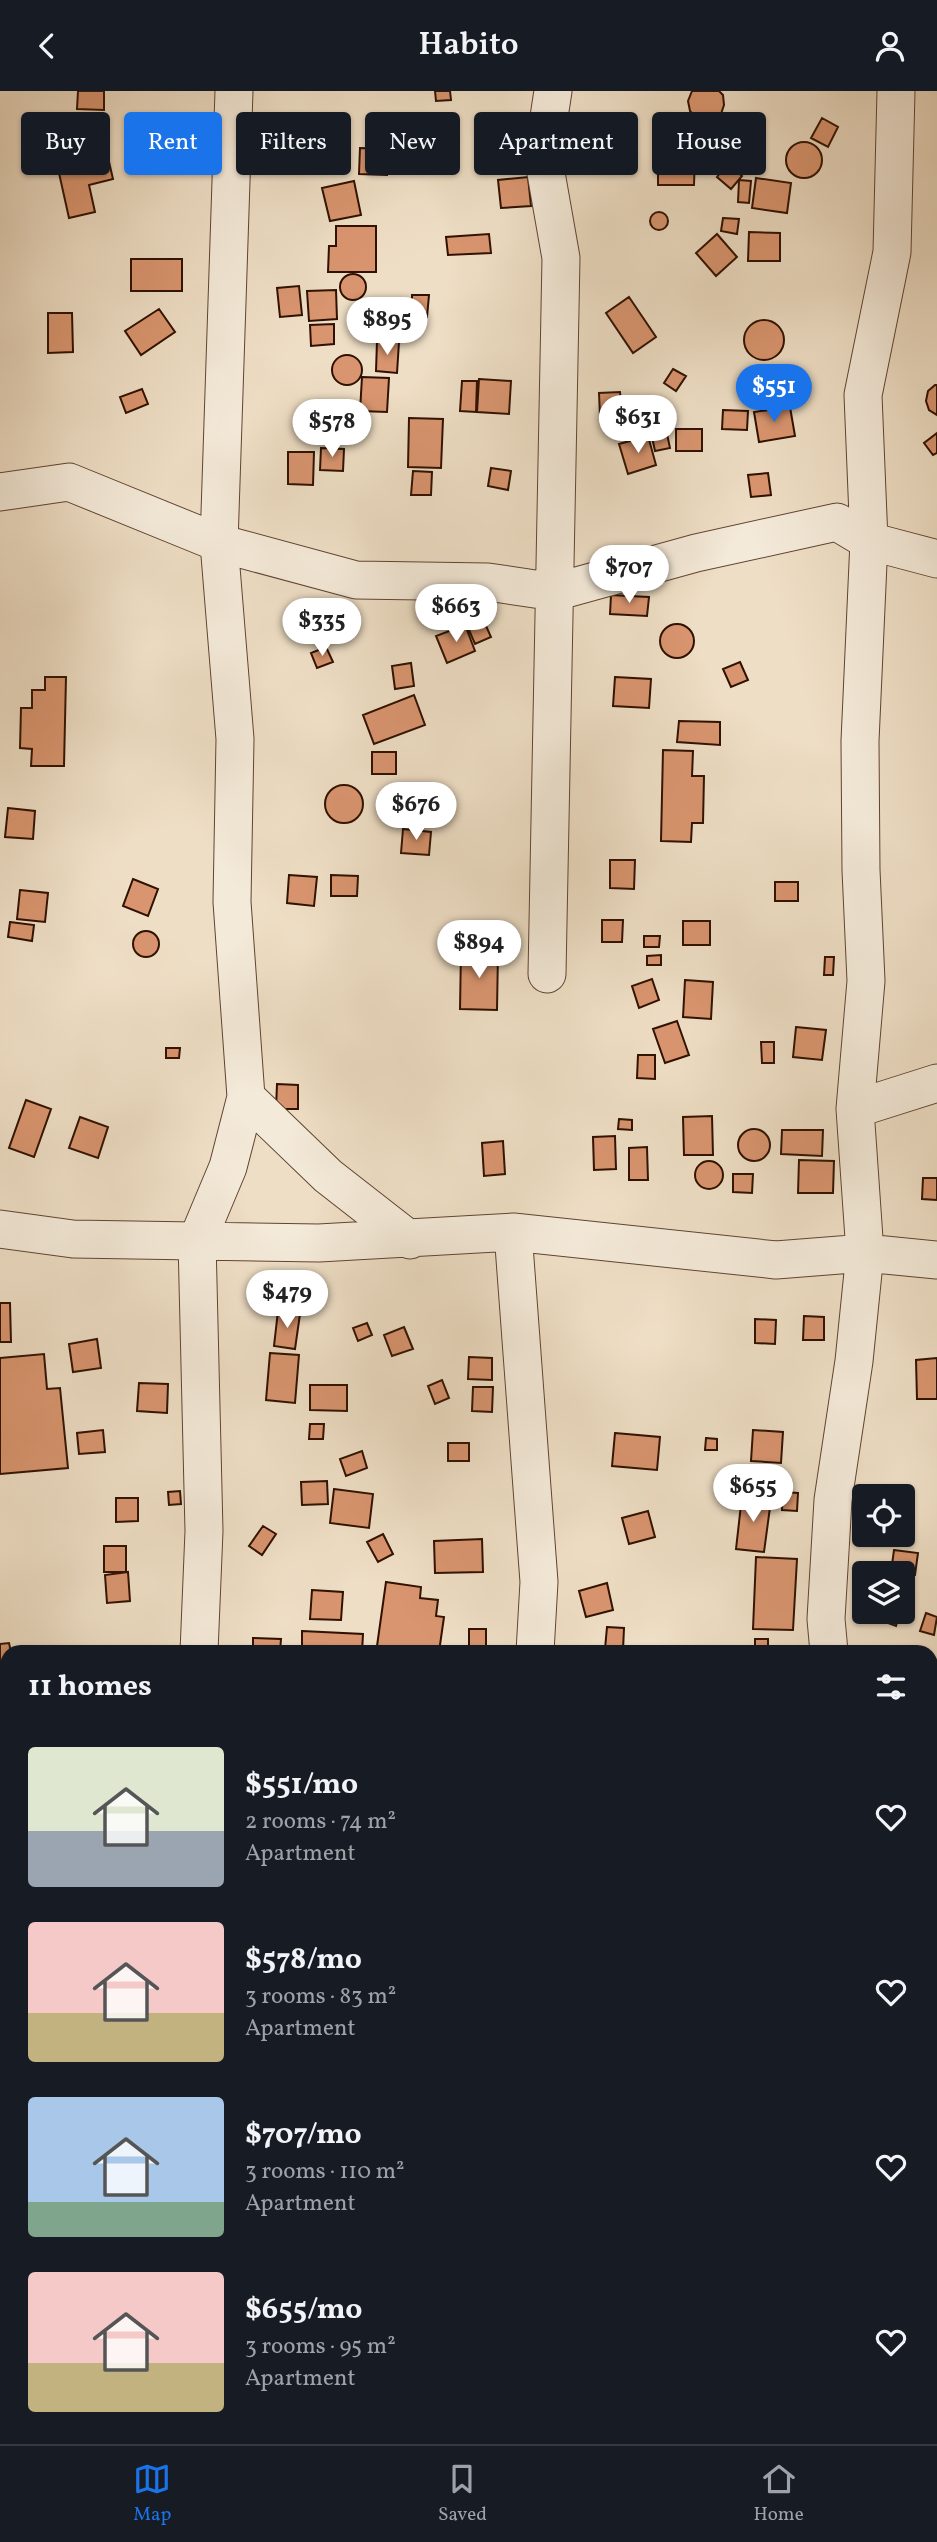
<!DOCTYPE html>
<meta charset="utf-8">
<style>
:root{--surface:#171b24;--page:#20242c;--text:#f1f3f6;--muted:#9ea1a6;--line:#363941;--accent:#1a73e8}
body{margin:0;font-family:Vollkorn,serif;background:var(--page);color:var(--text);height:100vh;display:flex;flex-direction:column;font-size:26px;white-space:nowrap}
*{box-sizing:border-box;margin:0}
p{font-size:23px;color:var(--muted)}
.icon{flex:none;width:38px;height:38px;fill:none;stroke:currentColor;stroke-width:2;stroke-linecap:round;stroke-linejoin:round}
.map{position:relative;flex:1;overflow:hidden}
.sheet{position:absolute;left:0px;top:1554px;width:938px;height:800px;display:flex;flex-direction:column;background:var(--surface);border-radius:21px 21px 0 0;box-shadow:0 2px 5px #0004}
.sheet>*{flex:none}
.banner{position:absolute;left:21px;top:21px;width:896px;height:63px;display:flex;gap:14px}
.controls{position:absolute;left:852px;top:1393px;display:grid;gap:14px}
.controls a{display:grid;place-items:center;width:63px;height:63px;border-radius:7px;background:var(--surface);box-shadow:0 2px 5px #0004;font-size:35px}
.price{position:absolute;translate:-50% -60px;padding:0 16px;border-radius:24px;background:#fff;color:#222;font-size:23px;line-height:46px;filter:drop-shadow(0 2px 4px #0008)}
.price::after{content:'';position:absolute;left:50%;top:42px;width:21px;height:16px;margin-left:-10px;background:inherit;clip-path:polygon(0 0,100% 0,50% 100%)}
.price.on{background:var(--accent);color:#fff}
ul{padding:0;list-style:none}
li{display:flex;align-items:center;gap:21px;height:175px;padding:0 28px}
li span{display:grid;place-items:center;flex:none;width:196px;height:140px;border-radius:7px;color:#555}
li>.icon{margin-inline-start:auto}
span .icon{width:84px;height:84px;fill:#fffc;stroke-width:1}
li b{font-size:30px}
h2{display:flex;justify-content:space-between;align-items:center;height:84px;padding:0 28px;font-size:30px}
.tag{padding:0 24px;border-radius:7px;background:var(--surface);box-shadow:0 2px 5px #0004;font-size:24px;line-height:63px}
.tag.on{background:var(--accent);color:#fff}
header{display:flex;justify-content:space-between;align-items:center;height:91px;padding:0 28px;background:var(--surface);font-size:32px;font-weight:600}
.tab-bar{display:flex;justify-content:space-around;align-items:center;height:98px;border-top:2px solid var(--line);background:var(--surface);font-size:19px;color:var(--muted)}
.tab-bar a{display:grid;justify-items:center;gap:4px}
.tab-bar .on{color:var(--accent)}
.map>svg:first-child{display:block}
.building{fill:#d9956f;stroke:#301101;stroke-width:2}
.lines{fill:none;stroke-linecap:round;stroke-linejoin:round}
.street-casing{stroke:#604432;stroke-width:39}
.street{stroke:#f4ead9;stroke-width:37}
</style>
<header><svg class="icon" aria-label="back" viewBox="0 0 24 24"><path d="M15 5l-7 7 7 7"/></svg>Habito<svg class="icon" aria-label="person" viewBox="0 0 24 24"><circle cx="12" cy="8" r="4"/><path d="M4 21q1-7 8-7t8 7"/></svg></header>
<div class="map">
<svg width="937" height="2353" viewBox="0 0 937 2353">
<rect width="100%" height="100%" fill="#eedec5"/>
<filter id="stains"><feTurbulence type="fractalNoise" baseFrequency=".00286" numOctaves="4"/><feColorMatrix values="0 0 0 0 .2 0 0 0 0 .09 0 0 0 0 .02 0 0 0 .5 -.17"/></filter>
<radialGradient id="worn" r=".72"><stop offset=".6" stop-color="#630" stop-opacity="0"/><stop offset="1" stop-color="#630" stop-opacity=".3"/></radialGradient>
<path class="building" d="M78,0H104V19L77,18Z
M435,0H450L451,9L436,10Z
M692,0H719L723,4L724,14L721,23L714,29L705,30L696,27L690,20L688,10Z
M822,27L838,36L828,56L811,47Z
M786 69a18 18 0 1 1 36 0a18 18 0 1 1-36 0Z
M360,57L388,58L387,84L359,83Z
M410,60L433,61L432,83L410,82Z
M107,62L113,88L89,94L95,121L69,127L57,73Z
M658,65H695L694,94H658Z
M728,72L742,85L731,98L717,86Z
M528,86L531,115L501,117L498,89Z
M756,87L791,92L787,122L752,117Z
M739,89L751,90L749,112L738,111Z
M354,90L361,124L330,130L322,97Z
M650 130a9 9 0 1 1 18 0a9 9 0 1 1-18 0Z
M723,127L739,128L737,143L721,140Z
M336,135H376V181H328L329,155H336Z
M749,141L780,142V170H748Z
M489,143L491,162L448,164L446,146Z
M717,143L737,166L716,185L696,162Z
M131,168H182V200H131Z
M340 196a13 13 0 1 1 26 0a13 13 0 1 1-26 0Z
M299,195L302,224L280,226L277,197Z
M336,199L337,228L309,230L307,200Z
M412,204H429L427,226L412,225Z
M629,206L656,246L633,262L606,222Z
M159,218L175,241L141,264L125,240Z
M48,222H72L73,261L48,262Z
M744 249a20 20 0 1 1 40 0a20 20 0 1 1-40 0Z
M334,233V253L311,255L310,234Z
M377,250L399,251L397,282L376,280Z
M332 279a15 15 0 1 1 30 0a15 15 0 1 1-30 0Z
M673,278L686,285L676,300L664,292Z
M362,286L389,287L387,321L360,320Z
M479,288L511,290L509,323L477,321Z
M462,290H477L476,321L460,320Z
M935,294H937V324L929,319L926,310L928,300Z
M142,298L148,313L126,322L120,306Z
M620,301L622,324L600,325L599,302Z
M790,316L795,345L759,351L754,321Z
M723,319L748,320L747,339L722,338Z
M409,327L443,328L441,377L408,376Z
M676,338H702V360H676Z
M937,342V362L933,364L924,352Z
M667,343L670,357L655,360L652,346Z
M648,345L656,374L628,383L619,353Z
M321,357L344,358L343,380L320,379Z
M288,361H314L313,394L288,393Z
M491,377L511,380L508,399L488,395Z
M413,380L432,381L431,404H411Z
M768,382L771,404L751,406L748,384Z
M611,504L649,506L647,525L610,523Z
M326 528a15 15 0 1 1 30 0a15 15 0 1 1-30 0Z
M482,526L491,546L475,553L466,532Z
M660 550a17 17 0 1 1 34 0a17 17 0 1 1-34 0Z
M465,534L475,560L447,572L436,545Z
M326,556L333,571L317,577L311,562Z
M740,571L748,589L731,596L723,578Z
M411,572L414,595L395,598L392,575Z
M45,586H66L64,675H31L32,658L20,657L21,617H32V599H45Z
M615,586L651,588L649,617L613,615Z
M414,604L425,634L374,653L363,624Z
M679,630L720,631V654L677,651Z
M663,659L693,660L692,685H704L703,732H692L691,751L661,750Z
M372,661H396V683H372Z
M325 713a19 19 0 1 1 38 0a19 19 0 1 1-38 0Z
M8,717L35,720L33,748L5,746Z
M403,738L431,741L429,764L401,762Z
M610,769H635L634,798L610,797Z
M289,784L317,786L314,815L287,812Z
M331,784L358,785L357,805H331Z
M133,788L158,798L148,825L123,815Z
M775,791H798V810H775Z
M20,799L48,802L45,831L17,828Z
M602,829H623L622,851H602Z
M683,830H710V854H683Z
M10,831L34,834L32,850L8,846Z
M133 853a13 13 0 1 1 26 0a13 13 0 1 1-26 0Z
M644,845H660L659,856H644Z
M461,860L498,861L497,919L460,918Z
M661,864V874H647V865Z
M825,866H834L833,884H824Z
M652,888L659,909L639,917L632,895Z
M685,889L713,891L711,928L683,926Z
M677,930L689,964L665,972L653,938Z
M796,936L826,939L822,969L793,966Z
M761,951H774V972H762Z
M166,957H180L179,967H166Z
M638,964H655V988L637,987Z
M277,993L298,994V1018H276Z
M26,1009L51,1018L34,1066L9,1057Z
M712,1025L713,1064H684L683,1026Z
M80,1026L108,1036L98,1067L69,1057Z
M619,1028L632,1029V1039L618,1038Z
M738 1054a16 16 0 1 1 32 0a16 16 0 1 1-32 0Z
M782,1039H823L822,1065L781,1063Z
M615,1045L616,1078L594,1079L593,1046Z
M503,1050L505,1083L484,1085L482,1052Z
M647,1056L648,1089H629V1057Z
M799,1069L834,1070L833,1102H798Z
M695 1084a14 14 0 1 1 28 0a14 14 0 1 1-28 0Z
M733,1083H753L752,1102L733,1101Z
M923,1087H937V1109L922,1108Z
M0,1212H10L11,1251H0Z
M278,1220L300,1223L295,1258L274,1255Z
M804,1225L824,1226V1249H803Z
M755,1228L776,1229L775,1253L755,1252Z
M367,1232L372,1244L358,1250L353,1237Z
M404,1236L413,1258L392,1265L384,1244Z
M97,1248L101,1277L73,1281L69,1253Z
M270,1262L299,1264L295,1312L266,1309Z
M44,1263L47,1298L60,1297L68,1377L0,1383V1267Z
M469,1266L492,1267V1289L468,1288Z
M937,1267V1308H917L916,1269Z
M442,1289L449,1307L435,1313L428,1295Z
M139,1292L168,1293L167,1322L137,1320Z
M310,1294H347V1320L310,1319Z
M473,1296H493L492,1321L472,1320Z
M310,1333H324L323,1348H309Z
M103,1339L105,1361L79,1363L77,1342Z
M753,1339L783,1341L781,1372L751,1370Z
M615,1342L660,1346L657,1379L612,1375Z
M706,1347L717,1348V1359H705Z
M448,1352H469V1370H448Z
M362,1360L367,1377L346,1385L340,1368Z
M327,1390L328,1413L302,1414L301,1391Z
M334,1398L373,1403L369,1437L330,1432Z
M180,1400L181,1413L169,1414L168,1401Z
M783,1401L798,1402L797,1420L782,1419Z
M742,1405L771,1409L764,1461L736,1458Z
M116,1407H138V1430L116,1431Z
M648,1420L655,1446L629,1453L622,1427Z
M263,1435L276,1443L262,1464L249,1455Z
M383,1443L393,1463L378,1471L367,1451Z
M482,1448L483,1481L435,1482L434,1450Z
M104,1455H126V1481H104Z
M894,1459L918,1462L915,1484L891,1481Z
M756,1466L797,1468L793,1539L753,1538Z
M128,1481L130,1510L107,1512L105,1484Z
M386,1491L421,1496L420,1507L438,1509L436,1525L444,1526L439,1561L377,1555Z
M607,1492L613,1519L586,1526L579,1500Z
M312,1499L343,1501L341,1529L310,1528Z
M879,1521H900L896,1535L877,1528Z
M926,1522L937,1526L934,1544L920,1540Z
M607,1536L624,1537L623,1559L605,1558Z
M469,1538H486V1555H469Z
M302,1540L363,1543L362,1561H302Z
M253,1547L281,1548L280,1561L253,1560Z
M755,1548H768V1559H755Z
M9,1552L11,1561H7V1657L0,1658V1553Z
M934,1625L937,1657L931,1658V1626Z
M7,1665V1732L0,1733V1666Z
M931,1695H937V1720H931Z
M931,1796L937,1797L935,1837L931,1836Z
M931,1961L937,1962V1998H931Z
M931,2242L937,2253V2276L931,2278Z
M284,2347H348V2353L284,2352Z
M414,2347H447L446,2353H413Z"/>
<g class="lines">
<defs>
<path id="street" d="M0,401L69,391L219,452L356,489L488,491L555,501L696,462L837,431L869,450L937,468
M547,883L561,167L543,65L553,0
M246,1006L328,1085L410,1149
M855,1018L937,992
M0,1138L73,1148L319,1152L513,1141L776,1169L865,1162L937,1169
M513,1141L539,1491L535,1561
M199,1561L204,1440L197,1150L228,1076L246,1006L232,811L235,648L219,452L234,0
M829,1561L826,1528L833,1409L854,1270L865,1162L855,1018L866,890L861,779L860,650L869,450L863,304L892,161L896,0
M0,1818L7,1816
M517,2347V2353
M814,2347V2353
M209,2353L210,2347"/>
</defs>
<use href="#street" class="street-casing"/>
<use href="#street" class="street"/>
</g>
<rect width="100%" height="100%" filter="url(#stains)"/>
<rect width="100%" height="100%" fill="url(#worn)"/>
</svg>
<div class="controls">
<a><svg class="icon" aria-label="locate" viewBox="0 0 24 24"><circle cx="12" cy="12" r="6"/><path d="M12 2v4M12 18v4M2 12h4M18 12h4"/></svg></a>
<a><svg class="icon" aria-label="layers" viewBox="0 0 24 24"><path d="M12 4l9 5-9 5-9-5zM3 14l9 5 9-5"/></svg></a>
</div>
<b class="price" style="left:387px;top:266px">$895</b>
<b class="price on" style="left:774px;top:333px">$551</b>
<b class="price" style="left:638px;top:364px">$631</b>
<b class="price" style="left:332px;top:368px">$578</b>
<b class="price" style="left:629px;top:514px">$707</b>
<b class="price" style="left:456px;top:553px">$663</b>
<b class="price" style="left:322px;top:567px">$335</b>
<b class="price" style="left:416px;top:751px">$676</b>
<b class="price" style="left:479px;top:889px">$894</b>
<b class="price" style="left:287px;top:1239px">$479</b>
<b class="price" style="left:753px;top:1433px">$655</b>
<div class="banner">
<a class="tag">Buy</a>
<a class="tag on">Rent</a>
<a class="tag">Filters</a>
<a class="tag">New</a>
<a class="tag">Apartment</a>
<a class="tag">House</a>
</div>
<section class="sheet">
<h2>11 homes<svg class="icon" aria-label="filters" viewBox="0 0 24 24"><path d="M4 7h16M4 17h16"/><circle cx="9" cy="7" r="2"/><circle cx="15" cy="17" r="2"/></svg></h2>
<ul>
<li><span style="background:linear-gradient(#dfe7d0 60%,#9aa5b1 0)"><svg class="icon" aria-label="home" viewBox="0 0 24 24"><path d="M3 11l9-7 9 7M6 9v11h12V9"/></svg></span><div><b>$551/mo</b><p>2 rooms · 74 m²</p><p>Apartment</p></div><svg class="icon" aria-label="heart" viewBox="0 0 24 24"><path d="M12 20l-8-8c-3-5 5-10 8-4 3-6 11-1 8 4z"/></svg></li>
<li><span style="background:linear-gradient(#f6c9c9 65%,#c2b280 0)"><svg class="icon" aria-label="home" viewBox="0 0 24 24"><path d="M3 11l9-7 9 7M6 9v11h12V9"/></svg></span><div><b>$578/mo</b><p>3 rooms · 83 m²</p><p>Apartment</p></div><svg class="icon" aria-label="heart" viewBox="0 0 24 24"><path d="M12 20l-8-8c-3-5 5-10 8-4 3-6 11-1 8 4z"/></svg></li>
<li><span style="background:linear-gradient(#a9c7e8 75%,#7fa58c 0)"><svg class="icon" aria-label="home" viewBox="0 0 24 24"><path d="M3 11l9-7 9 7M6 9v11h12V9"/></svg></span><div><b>$707/mo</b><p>3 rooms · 110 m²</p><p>Apartment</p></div><svg class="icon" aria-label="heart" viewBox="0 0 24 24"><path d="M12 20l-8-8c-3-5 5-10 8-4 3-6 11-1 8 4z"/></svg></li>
<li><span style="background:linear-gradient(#f6c9c9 65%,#c2b280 0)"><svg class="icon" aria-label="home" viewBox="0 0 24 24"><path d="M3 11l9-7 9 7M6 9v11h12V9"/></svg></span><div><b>$655/mo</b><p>3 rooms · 95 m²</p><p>Apartment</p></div><svg class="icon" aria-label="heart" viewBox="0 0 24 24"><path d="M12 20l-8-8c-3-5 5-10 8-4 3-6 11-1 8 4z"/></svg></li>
</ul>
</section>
</div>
<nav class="tab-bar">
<a class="on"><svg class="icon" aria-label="map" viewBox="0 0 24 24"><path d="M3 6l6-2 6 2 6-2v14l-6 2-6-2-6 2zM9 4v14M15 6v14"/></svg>Map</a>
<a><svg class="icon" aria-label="saved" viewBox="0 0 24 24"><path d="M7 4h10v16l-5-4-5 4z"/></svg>Saved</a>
<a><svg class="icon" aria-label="home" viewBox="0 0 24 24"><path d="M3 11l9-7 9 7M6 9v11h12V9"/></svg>Home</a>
</nav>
